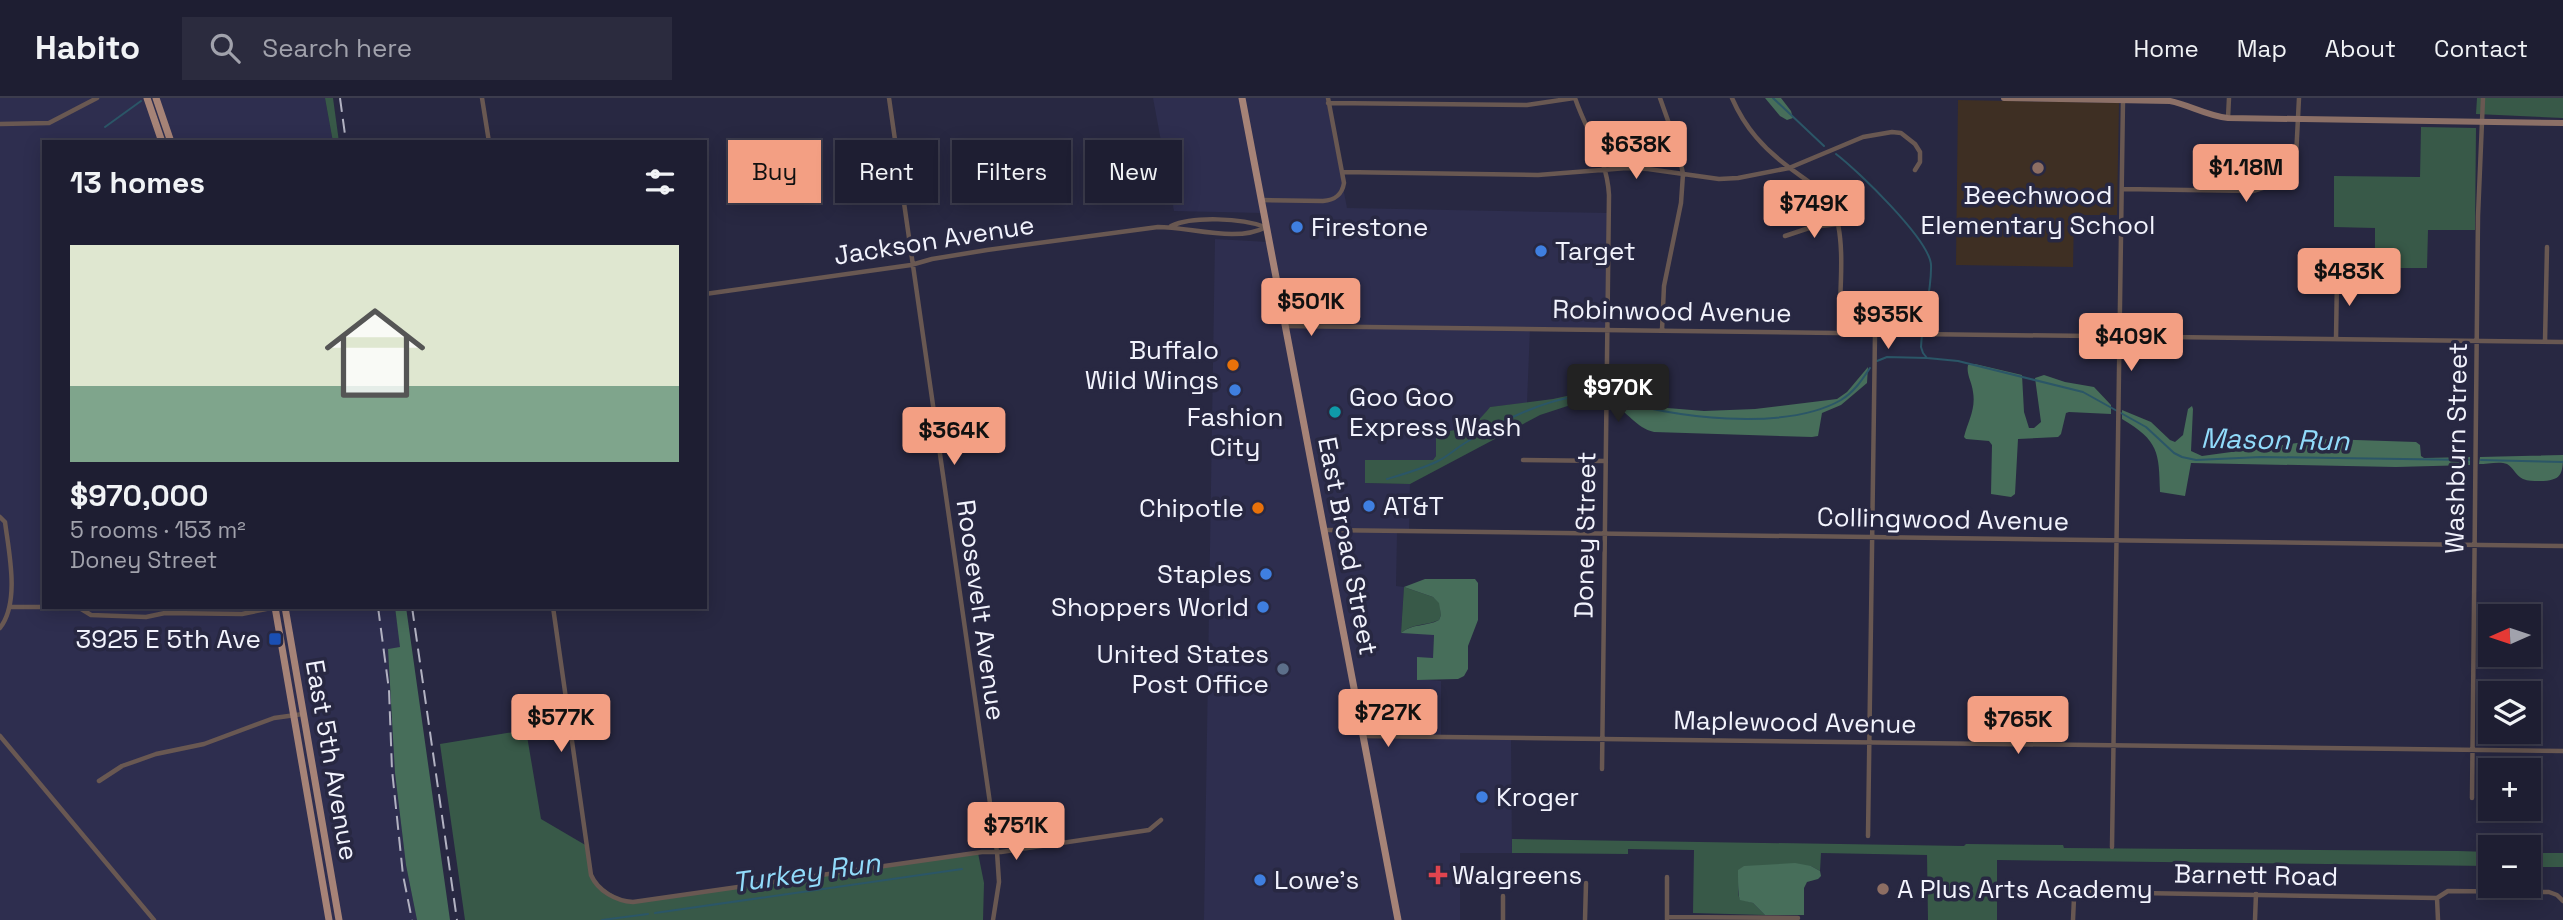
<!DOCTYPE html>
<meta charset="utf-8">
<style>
:root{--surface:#1e1e32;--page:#2b2b3e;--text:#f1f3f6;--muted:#a1a2ac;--line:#3c3c4d;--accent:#f39f83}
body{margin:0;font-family:"Space Grotesk",sans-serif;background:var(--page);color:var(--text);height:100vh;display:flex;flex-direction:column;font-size:26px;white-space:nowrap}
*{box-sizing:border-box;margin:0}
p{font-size:23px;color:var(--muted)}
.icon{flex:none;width:38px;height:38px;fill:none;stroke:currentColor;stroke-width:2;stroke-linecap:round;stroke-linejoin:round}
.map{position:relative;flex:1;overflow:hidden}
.side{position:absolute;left:42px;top:42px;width:665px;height:469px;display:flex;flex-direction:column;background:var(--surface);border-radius:0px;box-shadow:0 4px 18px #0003,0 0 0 2px var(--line)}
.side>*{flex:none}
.banner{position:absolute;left:728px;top:42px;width:665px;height:63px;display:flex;gap:14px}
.needle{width:46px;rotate:267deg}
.tools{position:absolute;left:2478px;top:506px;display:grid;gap:14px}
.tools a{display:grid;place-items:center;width:63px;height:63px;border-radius:0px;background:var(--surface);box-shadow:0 4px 18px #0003,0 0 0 2px var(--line);font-size:35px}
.price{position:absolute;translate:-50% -60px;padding:0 16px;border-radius:7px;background:var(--accent);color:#111;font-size:23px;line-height:46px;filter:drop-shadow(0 2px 4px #0008)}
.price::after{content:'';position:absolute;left:50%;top:42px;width:21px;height:16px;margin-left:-10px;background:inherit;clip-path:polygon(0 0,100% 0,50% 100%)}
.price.current{background:#222;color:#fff}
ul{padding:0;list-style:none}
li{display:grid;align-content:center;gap:14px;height:371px;padding:0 28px}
li span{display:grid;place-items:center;height:217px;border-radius:0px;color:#555}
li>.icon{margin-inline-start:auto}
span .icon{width:126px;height:126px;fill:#fffc;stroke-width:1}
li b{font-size:30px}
h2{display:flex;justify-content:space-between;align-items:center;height:84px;padding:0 28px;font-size:30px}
.chip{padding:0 24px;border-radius:0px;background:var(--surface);box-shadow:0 4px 18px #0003,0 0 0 2px var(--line);font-size:24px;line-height:63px}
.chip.current{background:var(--accent);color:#111}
header{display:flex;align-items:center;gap:42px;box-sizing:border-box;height:98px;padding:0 35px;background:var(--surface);border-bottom:2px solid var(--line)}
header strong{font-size:33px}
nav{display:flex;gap:38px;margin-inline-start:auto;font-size:24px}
.search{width:490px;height:63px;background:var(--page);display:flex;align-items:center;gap:18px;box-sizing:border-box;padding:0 24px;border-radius:0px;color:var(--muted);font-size:26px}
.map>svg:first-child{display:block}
.built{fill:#2e2e4f}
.education{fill:#3e2f23}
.green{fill:#385948}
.forest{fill:#476e5a}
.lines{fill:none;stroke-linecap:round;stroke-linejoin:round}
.stream{stroke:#2b5667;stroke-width:2}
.street{stroke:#695852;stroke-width:4.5}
.secondary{stroke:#8c7067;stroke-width:6}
.primary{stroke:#a68377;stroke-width:7}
.rail{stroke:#b2b2c2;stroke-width:2;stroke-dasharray:14 7;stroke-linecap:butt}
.education-dot{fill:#8d6e63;stroke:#282842;stroke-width:2.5}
.shop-dot{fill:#3f7fe0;stroke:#282842;stroke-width:2.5}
.food-dot{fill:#e8710a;stroke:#282842;stroke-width:2.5}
.culture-dot{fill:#0f9aa8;stroke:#282842;stroke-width:2.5}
.transit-dot{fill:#1a4fb4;stroke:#282842;stroke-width:2.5}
.service-dot{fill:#5c6f8a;stroke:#282842;stroke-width:2.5}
.health-dot{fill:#e0444e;stroke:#282842;stroke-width:2.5}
.labels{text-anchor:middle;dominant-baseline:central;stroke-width:7;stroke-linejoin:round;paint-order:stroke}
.poi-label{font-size:26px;fill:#f2f3fd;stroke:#282842;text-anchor:start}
.street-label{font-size:26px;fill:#f2f3fd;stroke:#282842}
.water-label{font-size:28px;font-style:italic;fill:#91dbfa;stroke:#282842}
</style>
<header>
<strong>Habito</strong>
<div class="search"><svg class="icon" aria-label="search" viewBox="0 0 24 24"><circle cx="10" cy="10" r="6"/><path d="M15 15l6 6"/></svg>Search here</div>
<nav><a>Home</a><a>Map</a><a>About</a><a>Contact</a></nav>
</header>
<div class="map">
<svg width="2563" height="822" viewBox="0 0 2563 822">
<rect width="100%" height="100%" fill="#282842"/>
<path class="built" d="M0,0H325L333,44H44V509H395L401,550L388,551L395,675L406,767L417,822H0Z
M1153,0H1326L1347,110L1609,115L1606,231L1530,230L1527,305L1490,309L1478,325L1468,331L1436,334V358L1433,362H1366L1365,385L1410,386L1409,434L1397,435L1396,488L1404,489L1401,535L1434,536L1433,560L1417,581L1441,583V638L1511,640L1512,755H1460V822H1204L1215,141L1268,144L1263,115L1174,113Z"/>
<path class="education" d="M1958,2L2119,5L2117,117H2074L2073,169L1956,167Z"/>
<path class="green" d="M325,0H333L339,44H333Z
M2477,0H2563V20L2476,16Z
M2421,29L2476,30L2475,132H2428L2427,170H2375V130L2334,129V78L2420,79Z
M1594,292L1601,294V302L1589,301L1540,317L1410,386L1365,385V362H1433L1436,358V334C1465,331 1471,333 1490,309L1553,301Z
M1404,489L1433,499L1440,505L1441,517L1439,522C1426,528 1413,525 1401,535Z
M526,632L541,721L587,748C593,786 593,786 627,804L978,755L984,785L983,822H465L440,646Z
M1512,741L1964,748L1966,746L2063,747L2064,750L2458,753L2490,754V768L1997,762V822H1870H1928L1927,757L1821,755L1820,773L1811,768L1738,778C1740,787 1736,794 1740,801L1753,805L1765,817L1693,815L1694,752L1628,751V756L1512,755Z
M2529,755H2563V769H2529Z"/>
<path class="forest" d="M1765,0H1781L1791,13L1793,20L1787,22L1780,18Z
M1975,266L2022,277L2024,314L2029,330H2034L2041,324L2035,280L2044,277L2065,284L2094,289L2111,307V316L2069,314L2066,315L2061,336L2058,339L2018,341L2015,396L2011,399L1991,396L1992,347L1989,343L1966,341L1964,339C1968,323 1976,311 1973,294C1972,284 1966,276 1968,267Z
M1868,269L1867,285L1841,307L1822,315L1818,338L1812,339L1654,334C1636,330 1628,313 1611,306V294L1627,297L1643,306L1655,309L1704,313L1755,311L1837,301L1847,294Z
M2192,308L2193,311L2191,353L2202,358L2326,341L2416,344L2420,347L2421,358L2424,360L2470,359V367L2396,369L2191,365L2185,398L2160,394C2159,354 2159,343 2122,321V312L2151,324L2170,342L2175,344L2183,337L2188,311Z
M2563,357C2563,377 2561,383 2539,383C2533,383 2528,383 2523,381C2516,378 2513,369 2507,366C2500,363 2487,366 2479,366L2480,359Z
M1425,481H1475L1478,485V522L1468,548V571L1464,578L1458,581L1417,582V559L1433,560L1434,537L1401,535C1413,525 1426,529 1439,522L1441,517L1439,505L1433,499L1404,489Z
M395,509H406L450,822H417L406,767L395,675L388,551L400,549Z
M1795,765L1811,768L1820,773L1821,778L1818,781L1807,784L1804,790V817H1765L1753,805L1740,802C1738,798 1738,778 1738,772L1744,768Z"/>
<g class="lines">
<path class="stream" d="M1773,0L1824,48
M105,29L141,3
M1836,56C1857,72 1930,142 1931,167C1932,194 1922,222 1921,249L1923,255L1927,260L1958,263L2083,294L2146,329L2174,355L2182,359L2196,362L2261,359L2469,362
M1877,263L1887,259L1927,260
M1611,300C1670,320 1785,334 1841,302C1854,294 1862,282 1870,270
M2481,362L2563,364
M1387,381C1404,376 1422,371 1438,363C1447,359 1455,351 1465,345C1500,323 1557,294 1600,298
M655,815L962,771
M602,822L648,816"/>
<path class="street" d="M482,0L489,44
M889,0L997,754L999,784L993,822
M1575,0C1587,36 1607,59 1609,97L1602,671
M1660,0L1678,51L1683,76L1681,105L1664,188L1662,232
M1732,0C1745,30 1764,51 1790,70C1805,82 1825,92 1833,110C1847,141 1839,200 1839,234
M1328,5L1527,7L1574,0
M2228,20L2229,0
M0,26L49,25L97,0
M1342,74L1538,77L1627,70L1648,71L1719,81L1738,80L1789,70L1863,39L1892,34L1901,35L1915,46L1920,54V64L1915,72
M2122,91L2253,93L2275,86L2290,73L2296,59L2299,0
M1261,102L1323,103C1335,102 1342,97 1344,85L1328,0
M1171,128C1193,118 1242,120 1265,129
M1785,138L1812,129L1838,126
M705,196L911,167L932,161L987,152L1158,129C1190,129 1237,145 1266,129
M1285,228L2563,244
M2336,241L2337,179
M2545,244L2547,149
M1523,362L1605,363
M0,419L5,424C9,455 20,504 0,530
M1324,432L2563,448
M10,509H44
M78,509L91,517L146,519L165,515L242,516L276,509
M553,509L591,777C598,793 616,803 633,804L982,754H1001L1149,732L1161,722
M0,638L154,822
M1363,638L2563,653
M99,683L122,668L156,656L204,646L274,620L303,616
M2472,700L2478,118L2483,0
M1868,738L1875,235
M2112,749L2123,2
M1667,779V821
M1667,819L1798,820
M1503,822V798
M1585,822L1586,785
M2073,822L2074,800L2080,794L2437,800
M2255,822L2256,796
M2438,822L2437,800L2448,793L2549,794L2557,797L2563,803"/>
<path class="secondary" d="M2004,0L2170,3C2190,7 2207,18 2228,20L2563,25"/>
<path class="primary" d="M147,0L162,44
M156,0L171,44
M1242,0L1398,822
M275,509L329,822
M285,509L339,822"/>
<path class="rail" d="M340,0L346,44
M378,509L389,592L392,672L403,777L412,822
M412,509L457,822"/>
</g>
<g class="education-dot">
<circle cx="2038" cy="70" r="7"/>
<circle cx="1883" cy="791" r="7"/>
</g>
<g class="shop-dot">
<circle cx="1297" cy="129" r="7"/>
<circle cx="1541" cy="153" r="7"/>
<circle cx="1235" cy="292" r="7"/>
<circle cx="1369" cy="408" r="7"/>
<circle cx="1266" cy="476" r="7"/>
<circle cx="1263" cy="509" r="7"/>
<circle cx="1482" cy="699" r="7"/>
<circle cx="1260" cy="782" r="7"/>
</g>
<g class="food-dot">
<circle cx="1233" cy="267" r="7"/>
<circle cx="1258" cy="410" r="7"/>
</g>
<circle class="culture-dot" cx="1335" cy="314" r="7"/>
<rect class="transit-dot" x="268" y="534" width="14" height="14" rx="3.5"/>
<circle class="service-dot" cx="1283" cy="571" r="7"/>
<path class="health-dot" d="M1434.5 766.5h7v7h7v7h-7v7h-7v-7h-7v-7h7z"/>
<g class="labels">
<g class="poi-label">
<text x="2038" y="97" text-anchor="middle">Beechwood<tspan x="2038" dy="30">Elementary School</tspan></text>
<text x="1311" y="129">Firestone</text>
<text x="1555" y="153">Target</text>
<text x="1219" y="252" text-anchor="end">Buffalo<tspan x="1219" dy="30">Wild Wings</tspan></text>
<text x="1349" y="299">Goo Goo<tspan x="1349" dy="30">Express Wash</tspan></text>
<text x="1235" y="319" text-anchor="middle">Fashion<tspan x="1235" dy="30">City</tspan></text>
<text x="1383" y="408">AT&amp;T</text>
<text x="1244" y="410" text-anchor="end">Chipotle</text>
<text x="1252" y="476" text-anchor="end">Staples</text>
<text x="1249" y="509" text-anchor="end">Shoppers World</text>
<text x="261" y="541" text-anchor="end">3925 E 5th Ave</text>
<text x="1269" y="556" text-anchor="end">United States<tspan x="1269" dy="30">Post Office</tspan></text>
<text x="1496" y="699">Kroger</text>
<text x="1452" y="777">Walgreens</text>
<text x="1274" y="782">Lowe's</text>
<text x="1897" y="791">A Plus Arts Academy</text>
</g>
<g class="street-label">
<text transform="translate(934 142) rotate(-9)">Jackson Avenue</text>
<text transform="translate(1672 213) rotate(1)">Robinwood Avenue</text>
<text transform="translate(2456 350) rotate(-89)">Washburn Street</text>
<text transform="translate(1943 421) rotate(1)">Collingwood Avenue</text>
<text transform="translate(1585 437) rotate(-89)">Doney Street</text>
<text transform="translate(1348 448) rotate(79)">East Broad Street</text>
<text transform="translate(981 512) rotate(82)">Roosevelt Avenue</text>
<text transform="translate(1795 624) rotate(1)">Maplewood Avenue</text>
<text transform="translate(332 662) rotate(80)">East 5th Avenue</text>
<text transform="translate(2256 777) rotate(1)">Barnett Road</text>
</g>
<g class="water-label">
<text transform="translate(2275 341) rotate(1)">Mason Run</text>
<text transform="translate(806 774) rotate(-8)">Turkey Run</text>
</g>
</g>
</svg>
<div class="tools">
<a><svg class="needle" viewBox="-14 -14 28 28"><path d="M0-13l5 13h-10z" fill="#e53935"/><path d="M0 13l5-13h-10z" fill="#a1a2ac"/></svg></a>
<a><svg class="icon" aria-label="layers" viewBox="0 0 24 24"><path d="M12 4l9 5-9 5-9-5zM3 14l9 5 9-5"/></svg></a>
<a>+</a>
<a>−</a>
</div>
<b class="price" style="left:1636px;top:83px">$638K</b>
<b class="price" style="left:2246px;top:106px">$1.18M</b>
<b class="price" style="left:1814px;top:142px">$749K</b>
<b class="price" style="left:2349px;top:210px">$483K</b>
<b class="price" style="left:1311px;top:240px">$501K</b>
<b class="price" style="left:1888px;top:253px">$935K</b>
<b class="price" style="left:2131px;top:275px">$409K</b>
<b class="price current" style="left:1618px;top:326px">$970K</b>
<b class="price" style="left:954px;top:369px">$364K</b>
<b class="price" style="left:1388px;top:651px">$727K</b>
<b class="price" style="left:561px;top:656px">$577K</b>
<b class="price" style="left:2018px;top:658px">$765K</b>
<b class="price" style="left:1016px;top:764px">$751K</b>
<div class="banner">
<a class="chip current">Buy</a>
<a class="chip">Rent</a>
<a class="chip">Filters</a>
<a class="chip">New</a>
</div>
<section class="side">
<h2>13 homes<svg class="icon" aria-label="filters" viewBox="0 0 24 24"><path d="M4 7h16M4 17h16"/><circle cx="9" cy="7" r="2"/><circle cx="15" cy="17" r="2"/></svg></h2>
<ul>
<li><span style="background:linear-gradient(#dfe7d0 65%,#7fa58c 0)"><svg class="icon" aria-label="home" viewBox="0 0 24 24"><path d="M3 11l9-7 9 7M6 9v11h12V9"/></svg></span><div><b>$970,000</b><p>5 rooms · 153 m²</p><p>Doney Street</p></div></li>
</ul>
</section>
</div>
